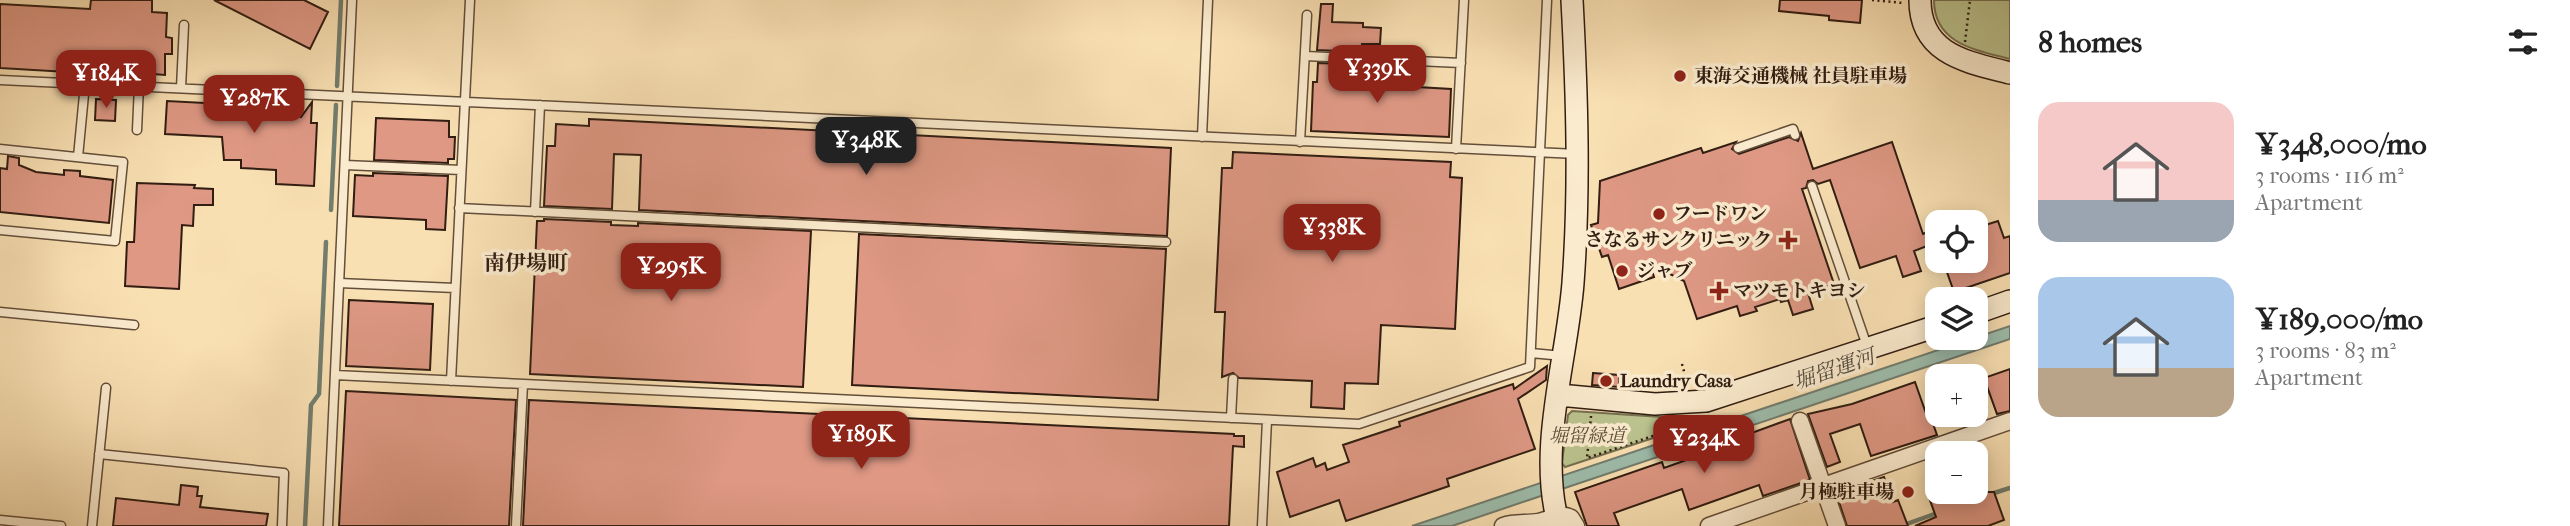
<!DOCTYPE html>
<meta charset="utf-8">
<style>
:root{--surface:#fff;--page:#f6f6f6;--text:#222;--muted:#767676;--accent:#8f2418}
body{margin:0;font-family:"IM FELL French Canon","Noto Serif JP",serif;background:var(--page);color:var(--text);height:100vh;display:flex;flex-direction:column;font-size:26px;white-space:nowrap}
*{box-sizing:border-box;margin:0}
p{font-size:23px;color:var(--muted)}
.icon{flex:none;width:38px;height:38px;fill:none;stroke:currentColor;stroke-width:2;stroke-linecap:round;stroke-linejoin:round}
.map{position:relative;flex:1;overflow:hidden}
.drawer{display:flex;flex-direction:column;background:var(--surface);width:560px}
.drawer>*{flex:none}
.controls{position:absolute;left:1925px;top:210px;display:grid;gap:14px}
.controls a{display:grid;place-items:center;width:63px;height:63px;border-radius:14px;background:var(--surface);box-shadow:0 4px 18px #0003;font-size:35px}
.price{position:absolute;translate:-50% -60px;padding:0 16px;border-radius:14px;background:var(--accent);color:#fff;font-size:23px;line-height:46px;filter:drop-shadow(0 2px 4px #0008)}
.price::after{content:'';position:absolute;left:50%;top:42px;width:21px;height:16px;margin-left:-10px;background:inherit;clip-path:polygon(0 0,100% 0,50% 100%)}
.price.current{background:#222;color:#fff}
ul{padding:0;list-style:none}
li{display:flex;align-items:center;gap:21px;height:175px;padding:0 28px}
li span{display:grid;place-items:center;flex:none;width:196px;height:140px;border-radius:21px;color:#555}
li>.icon{margin-inline-start:auto}
span .icon{width:84px;height:84px;fill:#fffc;stroke-width:1}
li b{font-size:30px}
h2{display:flex;justify-content:space-between;align-items:center;height:84px;padding:0 28px;font-size:30px}
main{display:flex;flex:1;min-height:0}
.map>svg:first-child{display:block}
.green{fill:#bbc38e;stroke:#767050;stroke-width:2}
.water{fill:#9ebdac;stroke:#727d6e;stroke-width:2}
.lines{fill:none;stroke-linecap:round;stroke-linejoin:round}
.stream{stroke:#727d6e;stroke-width:4.5}
.building{fill:#de9884;stroke:#311d12;stroke-width:2}
.lane-casing{stroke:#634e3a;stroke-width:11}
.street-casing{stroke:#634e3a;stroke-width:19}
.secondary-casing{stroke:#311d12;stroke-width:24}
.path{stroke:#311d12;stroke-width:2.5;stroke-dasharray:2 3.5;stroke-linecap:butt}
.lane{stroke:#fbebce;stroke-width:8}
.street{stroke:#fbebce;stroke-width:16}
.secondary{stroke:#fbebce;stroke-width:21}
.poi-dot{fill:#8f2418;stroke:#fbebce;stroke-width:2.5}
.labels{text-anchor:middle;dominant-baseline:central;stroke-width:7;stroke-linejoin:round;paint-order:stroke}
.poi-label{font-size:19px;font-weight:bold;fill:#311d12;stroke:#fbebce;text-anchor:start}
.park-label{font-size:19px;font-style:italic;fill:#5a4f37;stroke:#fbebce}
.neighbourhood-label{font-size:21px;font-weight:bold;fill:#311d12;stroke:#fbebce}
.water-label{font-size:21px;font-style:italic;fill:#524d40;stroke:#fbebce}
</style>
<main>
<div class="map">
<svg width="2010" height="526" viewBox="0 0 2010 526">
<rect width="100%" height="100%" fill="#f9e0b3"/>
<filter id="stains"><feTurbulence type="fractalNoise" baseFrequency=".00286" numOctaves="4"/><feColorMatrix values="0 0 0 0 .2 0 0 0 0 .09 0 0 0 0 .02 0 0 0 .5 -.17"/></filter>
<radialGradient id="worn" r=".72"><stop offset=".6" stop-color="#630" stop-opacity="0"/><stop offset="1" stop-color="#630" stop-opacity=".3"/></radialGradient>
<path class="green" d="M1934,0H2010V59C1976,50 1934,44 1934,0Z
M1572,411L1692,419L1690,426L1565,467L1562,463L1568,415Z"/>
<path class="water" d="M2010,326V339L1526,501L1452,526H1412Z"/>
<g class="lines">
<path class="stream" d="M337,86L341,0
M331,210L336,105
M1991,494L2010,488
M305,526L311,405L319,394L326,242
M1901,526L1940,512"/>
</g>
<path class="building" d="M91,0H152V12L167,13L166,37L172,38V54H165V75L153,74L152,77L0,68V4L90,9Z
M214,0H304L328,12L310,49Z
M1780,0H1862L1860,23L1829,20V16L1779,11Z
M1321,4H1333L1332,22L1363,23V27L1381,28L1380,44H1362L1361,52L1317,50Z
M1318,63L1345,64L1344,73L1400,77V86L1451,89L1449,137L1311,131L1313,82H1317Z
M96,99L116,100L115,121L95,120Z
M258,99L287,107L301,117L312,102L311,123H317L314,186L276,184V170L241,168V160H224L222,137L165,134L167,101L224,104L241,100Z
M376,118L449,121V137H455L454,159H448V163L374,160Z
M589,119L1171,148L1167,236L639,210L641,155L614,154L612,209L544,206L547,146H555L556,124L589,126Z
M1801,133L1813,169L1892,142L1923,234L1937,228V242L1914,251L1921,271L1903,277L1896,256L1860,268L1830,180L1818,184L1813,180L1808,181L1806,188L1802,189L1833,281L1832,285L1808,293L1813,309L1793,315L1788,300L1781,302L1780,299L1755,307L1757,311L1740,316L1737,306L1697,319L1684,281L1650,264L1654,277L1619,289L1608,255L1602,257L1591,225L1598,223L1600,181L1701,148L1703,153L1736,142L1732,149L1739,154L1789,137L1798,141Z
M1233,152L1451,162L1450,177L1462,178L1455,329L1381,325L1378,384L1345,383L1344,409L1311,407L1312,381L1239,378L1233,373L1222,377L1225,312H1215L1222,168H1232Z
M8,156L19,158V165L36,172L64,175V170L80,171V176L113,180L109,223L0,212V168L7,169Z
M373,173L448,176L445,230L426,229V220L353,216L355,175L373,176Z
M137,183L195,185L194,188L213,189V205H194L193,226L182,225L179,289L125,286L127,242H134Z
M544,219L611,222V225L638,226V223L811,231L803,387L530,374L537,221H544Z
M1998,221L2004,238L2010,236V273L1954,292L1943,261H1976V228Z
M859,234L1166,249L1158,400L852,385Z
M349,300L433,304L430,370L346,366Z
M1547,366L1546,380L1518,399L1535,449L1447,479L1449,486L1346,521L1339,500L1290,517L1277,472L1313,458L1316,467L1325,463L1327,470L1349,462L1343,445L1400,426L1399,422L1513,384L1514,389Z
M2010,369V411L1997,414L1984,378Z
M1593,373L1619,375V387L1592,385Z
M1915,382L1928,419L1931,418L1937,435L1871,456L1860,424L1830,434L1840,462L1827,467L1808,414L1852,404Z
M346,391L516,400L509,526H339Z
M529,400L1234,434V436H1244V447L1233,446L1229,526H523Z
M1790,419L1810,480L1763,496L1759,485L1689,510L1682,489L1614,513L1619,526H1587L1575,492L1662,462L1664,468L1695,457L1694,454Z
M1884,477L1893,502L1898,500L1908,526H1847L1836,493Z
M181,485L198,487L197,496H202L200,507L268,514L266,526H113L116,498L179,505Z
M1927,492H1994L2004,520L1988,526H1915L1936,517Z"/>
<g class="lines">
<defs>
<path id="lane" d="M1305,56L1461,63
M0,80L1577,154
M181,88L184,25
M137,130L139,86
M1202,137L1208,0
M1300,142L1307,15
M1738,148L1793,129L1795,135
M0,149L123,162L115,241L0,230
M1456,149L1464,0
M78,157L85,84
M345,165L461,170
M1812,186L1867,346
M459,208L1166,242
M535,212L540,105
M339,283L455,288
M0,312L134,325
M1531,353L1563,356
M335,375L1359,424L1530,367L1547,0
M451,381L470,0
M1231,418L1233,379
M99,454L284,473L282,526
M0,520L61,526
M92,526L106,388
M328,526L352,0
M516,526L523,384
M1262,526L1267,420"/>
<path id="street" d="M1800,421L1837,526
M1503,526C1515,522 1526,524 1538,522C1551,520 1559,511 1571,518L1576,526
M1709,526L2010,421"/>
<path id="secondary" d="M1920,0C1920,55 1968,62 2010,73
M1976,313L2010,301
M1559,395L1655,404L1706,401L1937,326
M1559,526C1537,449 1567,361 1573,283C1580,188 1577,95 1572,0"/>
</defs>
<use href="#lane" class="lane-casing"/>
<use href="#street" class="street-casing"/>
<use href="#secondary" class="secondary-casing"/>
<path class="path" d="M1872,0L1903,3
M1965,42L1970,0
M1682,364L1685,375
M1591,416L1587,458L1686,425V418"/>
<use href="#lane" class="lane"/>
<use href="#street" class="street"/>
<use href="#secondary" class="secondary"/>
</g>
<g class="poi-dot">
<circle cx="1680" cy="76" r="7"/>
<circle cx="1659" cy="214" r="7"/>
<path d="M1784.5 229.5h7v7h7v7h-7v7h-7v-7h-7v-7h7z"/>
<circle cx="1622" cy="271" r="7"/>
<path d="M1715.5 280.5h7v7h7v7h-7v7h-7v-7h-7v-7h7z"/>
<circle cx="1606" cy="381" r="7"/>
<circle cx="1908" cy="492" r="7"/>
</g>
<g class="labels">
<g class="poi-label">
<text x="1694" y="76">東海交通機械 社員駐車場</text>
<text x="1673" y="214">フードワン</text>
<text x="1772" y="240" text-anchor="end">さなるサンクリニック</text>
<text x="1636" y="271">ジャブ</text>
<text x="1733" y="291">マツモトキヨシ</text>
<text x="1620" y="381">Laundry Casa</text>
<text x="1894" y="492" text-anchor="end">月極駐車場</text>
</g>
<g class="park-label">
<text x="1587" y="436">堀留緑道</text>
</g>
<g class="neighbourhood-label">
<text x="526" y="263">南伊場町</text>
</g>
<g class="water-label">
<text transform="translate(1834 369) rotate(-19)">堀留運河</text>
</g>
</g>
<rect width="100%" height="100%" filter="url(#stains)"/>
<rect width="100%" height="100%" fill="url(#worn)"/>
</svg>
<div class="controls">
<a><svg class="icon" aria-label="locate" viewBox="0 0 24 24"><circle cx="12" cy="12" r="6"/><path d="M12 2v4M12 18v4M2 12h4M18 12h4"/></svg></a>
<a><svg class="icon" aria-label="layers" viewBox="0 0 24 24"><path d="M12 4l9 5-9 5-9-5zM3 14l9 5 9-5"/></svg></a>
<a>+</a>
<a>−</a>
</div>
<b class="price" style="left:1377px;top:105px">¥339K</b>
<b class="price" style="left:106px;top:110px">¥184K</b>
<b class="price" style="left:254px;top:135px">¥287K</b>
<b class="price current" style="left:866px;top:177px">¥348K</b>
<b class="price" style="left:1332px;top:264px">¥338K</b>
<b class="price" style="left:671px;top:303px">¥295K</b>
<b class="price" style="left:861px;top:471px">¥189K</b>
<b class="price" style="left:1704px;top:475px">¥234K</b>
</div>
<section class="drawer">
<h2>8 homes<svg class="icon" aria-label="filters" viewBox="0 0 24 24"><path d="M4 7h16M4 17h16"/><circle cx="9" cy="7" r="2"/><circle cx="15" cy="17" r="2"/></svg></h2>
<ul>
<li><span style="background:linear-gradient(#f6c9c9 70%,#9aa5b1 0)"><svg class="icon" aria-label="home" viewBox="0 0 24 24"><path d="M3 11l9-7 9 7M6 9v11h12V9"/></svg></span><div><b>¥348,000/mo</b><p>3 rooms · 116 m²</p><p>Apartment</p></div></li>
<li><span style="background:linear-gradient(#a9c7e8 65%,#b9a48a 0)"><svg class="icon" aria-label="home" viewBox="0 0 24 24"><path d="M3 11l9-7 9 7M6 9v11h12V9"/></svg></span><div><b>¥189,000/mo</b><p>3 rooms · 83 m²</p><p>Apartment</p></div></li>
</ul>
</section>
</main>
